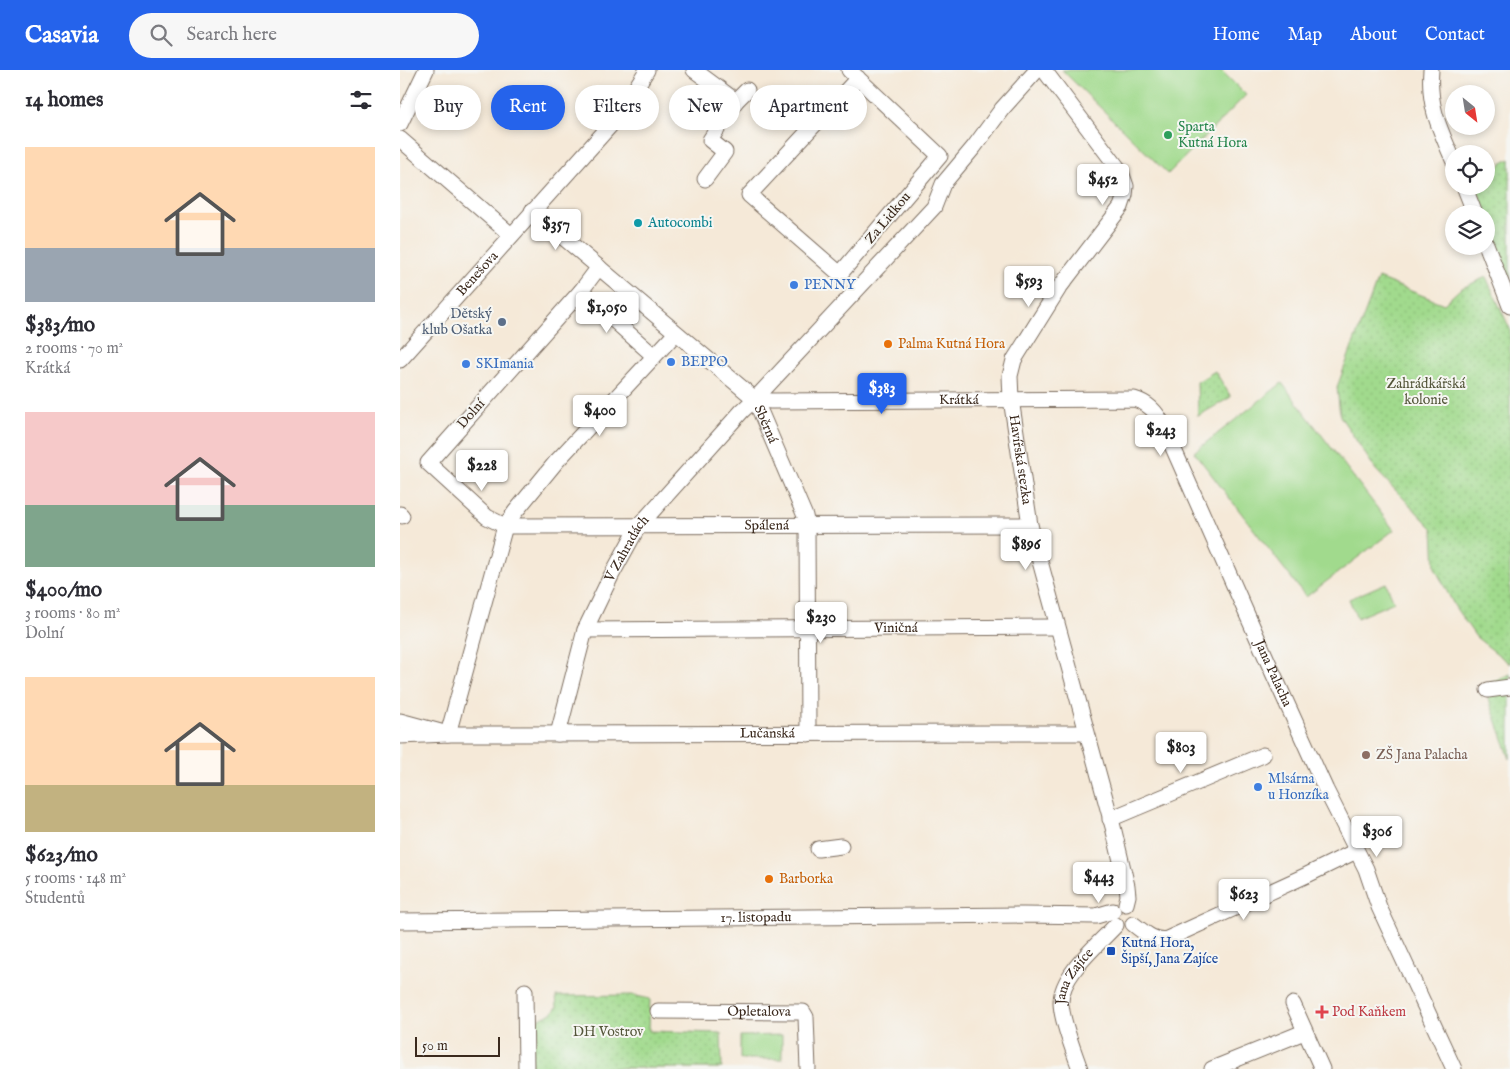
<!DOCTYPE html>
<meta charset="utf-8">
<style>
:root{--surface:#fff;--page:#f7f7f7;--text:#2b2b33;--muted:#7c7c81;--accent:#2563eb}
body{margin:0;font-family:"IM FELL English",serif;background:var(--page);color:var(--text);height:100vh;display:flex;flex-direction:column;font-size:19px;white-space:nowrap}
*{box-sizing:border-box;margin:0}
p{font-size:16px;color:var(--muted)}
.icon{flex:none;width:28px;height:28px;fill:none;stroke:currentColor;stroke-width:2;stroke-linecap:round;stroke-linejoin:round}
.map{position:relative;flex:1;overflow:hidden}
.panel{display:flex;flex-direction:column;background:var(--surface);width:400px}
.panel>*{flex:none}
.guide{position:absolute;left:15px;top:15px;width:475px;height:45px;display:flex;gap:10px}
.needle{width:32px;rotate:150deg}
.tools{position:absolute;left:1045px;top:15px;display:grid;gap:10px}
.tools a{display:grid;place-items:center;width:50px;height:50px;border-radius:50%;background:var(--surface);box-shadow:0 2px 8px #0003;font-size:25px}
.scale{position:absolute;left:15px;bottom:12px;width:85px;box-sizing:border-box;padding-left:5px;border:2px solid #3b2a1e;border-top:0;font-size:14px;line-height:18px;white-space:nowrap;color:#3b2a1e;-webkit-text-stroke:4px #f6f6f2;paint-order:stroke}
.price{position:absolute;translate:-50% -42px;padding:0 11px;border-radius:5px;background:#fff;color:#222;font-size:16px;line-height:32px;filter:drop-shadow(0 1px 2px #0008)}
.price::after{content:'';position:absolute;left:50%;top:30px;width:15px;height:11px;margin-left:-8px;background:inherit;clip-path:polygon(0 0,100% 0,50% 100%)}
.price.current{background:var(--accent);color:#fff}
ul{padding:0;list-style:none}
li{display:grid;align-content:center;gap:10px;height:265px;padding:0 25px}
li span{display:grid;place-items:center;height:155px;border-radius:0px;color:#555}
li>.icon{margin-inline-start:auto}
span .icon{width:90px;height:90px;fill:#fffc;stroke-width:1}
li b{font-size:21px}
h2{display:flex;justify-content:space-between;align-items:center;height:60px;padding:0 25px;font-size:21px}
.chip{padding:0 18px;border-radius:22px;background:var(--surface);box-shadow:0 2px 8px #0003;font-size:18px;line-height:45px}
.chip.current{background:var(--accent);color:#fff}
header{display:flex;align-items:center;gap:30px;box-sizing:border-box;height:70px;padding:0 25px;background:var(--accent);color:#fff}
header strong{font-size:24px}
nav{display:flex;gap:28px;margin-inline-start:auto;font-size:18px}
.search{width:350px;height:45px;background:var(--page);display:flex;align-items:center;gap:12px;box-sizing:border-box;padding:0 18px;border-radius:28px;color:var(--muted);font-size:19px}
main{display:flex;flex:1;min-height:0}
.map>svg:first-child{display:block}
.green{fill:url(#green-dots);stroke:#6e8256}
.pitch{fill:#a1da8d;stroke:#6e8256}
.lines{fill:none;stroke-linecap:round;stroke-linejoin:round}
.minor-casing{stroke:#7c6d5f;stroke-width:17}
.minor{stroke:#fff;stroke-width:15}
.leisure-dot{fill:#2e9e5b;stroke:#f6f6f2;stroke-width:2}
.culture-dot{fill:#0f9aa8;stroke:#f6f6f2;stroke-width:2}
.shop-dot{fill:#3f7fe0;stroke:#f6f6f2;stroke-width:2}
.service-dot{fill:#5c6f8a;stroke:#f6f6f2;stroke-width:2}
.food-dot{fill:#e8710a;stroke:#f6f6f2;stroke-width:2}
.education-dot{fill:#8d6e63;stroke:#f6f6f2;stroke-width:2}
.transit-dot{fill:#1a4fb4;stroke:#f6f6f2;stroke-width:2}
.health-dot{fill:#e0444e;stroke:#f6f6f2;stroke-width:2}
.labels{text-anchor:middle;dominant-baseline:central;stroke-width:4;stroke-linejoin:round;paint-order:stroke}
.leisure-label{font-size:14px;fill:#27864d;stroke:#f6f6f2;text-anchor:start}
.street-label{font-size:14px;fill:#3b2a1e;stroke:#f6f6f2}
.culture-label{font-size:14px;fill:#0d838f;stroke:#f6f6f2;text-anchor:start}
.shop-label{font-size:14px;fill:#366cbe;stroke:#f6f6f2;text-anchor:start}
.service-label{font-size:14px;fill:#4e5e75;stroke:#f6f6f2;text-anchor:end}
.food-label{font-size:14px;fill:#c56008;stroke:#f6f6f2;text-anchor:start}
.park-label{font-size:14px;fill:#54563a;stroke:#f6f6f2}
.education-label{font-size:14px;fill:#785e54;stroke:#f6f6f2;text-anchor:start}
.transit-label{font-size:14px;fill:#164399;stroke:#f6f6f2;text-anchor:start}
.health-label{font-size:14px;fill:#be3a42;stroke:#f6f6f2;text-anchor:start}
</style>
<header>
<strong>Casavia</strong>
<div class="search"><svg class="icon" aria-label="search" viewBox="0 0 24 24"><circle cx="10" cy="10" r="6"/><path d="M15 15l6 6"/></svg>Search here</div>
<nav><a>Home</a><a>Map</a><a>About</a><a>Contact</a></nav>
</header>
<main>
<section class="panel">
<h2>14 homes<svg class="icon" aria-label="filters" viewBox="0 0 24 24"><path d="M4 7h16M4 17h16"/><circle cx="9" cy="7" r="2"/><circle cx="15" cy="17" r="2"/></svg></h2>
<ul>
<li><span style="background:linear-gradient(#ffd9b3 65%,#9aa5b1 0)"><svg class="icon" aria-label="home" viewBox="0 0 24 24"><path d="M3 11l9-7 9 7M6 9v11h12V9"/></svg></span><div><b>$383/mo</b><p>2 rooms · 70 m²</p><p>Krátká</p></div></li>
<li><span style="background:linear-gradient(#f6c9c9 60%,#7fa58c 0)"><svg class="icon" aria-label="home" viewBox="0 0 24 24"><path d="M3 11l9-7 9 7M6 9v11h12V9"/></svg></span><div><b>$400/mo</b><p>3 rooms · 80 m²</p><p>Dolní</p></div></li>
<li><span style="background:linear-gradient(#ffd9b3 70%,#c2b280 0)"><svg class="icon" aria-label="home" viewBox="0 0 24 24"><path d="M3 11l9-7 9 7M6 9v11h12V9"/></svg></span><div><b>$623/mo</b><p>5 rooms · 148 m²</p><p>Studentů</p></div></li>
</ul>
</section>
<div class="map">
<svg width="1110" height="999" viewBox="0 0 1110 999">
<defs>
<pattern id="green-dots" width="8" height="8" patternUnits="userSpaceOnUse" patternTransform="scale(1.25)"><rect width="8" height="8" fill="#a1da8d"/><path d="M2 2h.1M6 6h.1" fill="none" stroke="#8cbb79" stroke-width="1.8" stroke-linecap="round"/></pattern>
</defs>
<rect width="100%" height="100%" fill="#f6f6f2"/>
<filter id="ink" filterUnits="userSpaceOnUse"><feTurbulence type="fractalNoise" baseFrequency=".02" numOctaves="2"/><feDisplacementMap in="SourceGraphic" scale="10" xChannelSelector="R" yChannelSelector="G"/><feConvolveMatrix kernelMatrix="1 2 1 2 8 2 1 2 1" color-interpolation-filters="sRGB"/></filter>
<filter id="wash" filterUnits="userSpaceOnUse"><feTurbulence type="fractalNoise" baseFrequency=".0096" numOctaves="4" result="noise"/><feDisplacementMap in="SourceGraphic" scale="20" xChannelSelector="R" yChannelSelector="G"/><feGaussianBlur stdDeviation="1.12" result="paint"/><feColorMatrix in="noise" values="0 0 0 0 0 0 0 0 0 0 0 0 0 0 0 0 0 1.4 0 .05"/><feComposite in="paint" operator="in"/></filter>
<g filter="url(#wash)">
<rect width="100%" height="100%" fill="#f5e9d8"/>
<path class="green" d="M1110,89V209L1076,116H1086V107L1101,94Z
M1086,207L1110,259V594L1076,567L1055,537L1035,498L1033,459L976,400L940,346L937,317L978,208L1044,234L1060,219Z
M815,301L831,327L798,346L797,312Z
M1110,604V689L1084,615Z
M232,925L250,929L249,961L321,963L322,998H130L133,952L152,943L157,937L156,926Z"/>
<path class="pitch" d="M662,0H821L846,25L768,104Z
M882,313L994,460L906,527L794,382Z
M986,513L994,532L957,548L949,529Z
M382,965V989H340V966Z"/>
</g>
<g filter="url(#ink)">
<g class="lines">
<defs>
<g id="minor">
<path d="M294,0L336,31"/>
<path d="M449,0L540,86L440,204L349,125L458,8"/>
<path id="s1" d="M644,0L721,102L726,116L725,125L721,137L659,218L614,290L610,306L611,329L630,455L713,757L727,816L728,826L726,834"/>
<path d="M1031,0C1028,37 1040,59 1054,92"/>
<path d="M0,54L26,0"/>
<path d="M0,69L111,165"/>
<path d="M305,109L325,82L310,70L336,31L347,20"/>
<path d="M1064,116L1075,144"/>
<path id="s2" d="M132,141L355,329L405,446L407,456L408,664"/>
<path d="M1086,174L1110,236"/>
<path id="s3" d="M199,197L181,221L28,393L87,447L105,456L630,455"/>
<path d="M181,221L254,286"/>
<path id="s4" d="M0,290L217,48L247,0"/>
<path id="s5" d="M355,329L371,331L734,329C748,333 756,341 763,355L868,592L926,720L966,799L979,837L1054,999"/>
<path d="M0,444L2,446"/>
<path id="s6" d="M185,560L657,557"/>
<path d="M1088,620L1110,617"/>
<path id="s7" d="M0,651L48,664L686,663"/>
<path id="s8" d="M158,664L185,560L211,506L238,457L342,341L355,329L534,137L543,114L574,77L602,39L637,0"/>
<path d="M0,666L48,664L105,456L115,442L156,392L276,263"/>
<path d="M710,749L863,685"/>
<path d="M418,779L441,776"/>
<path id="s9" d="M0,851L623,845L696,846L713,841"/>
<path d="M733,854C744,862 754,872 767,869L907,805L956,781"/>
<path d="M125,921L126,999"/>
<path d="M893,934L922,999"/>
<path id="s10" d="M258,941L403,942L406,947L408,999"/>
<path id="s11" d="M680,999C674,982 661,949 661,932C661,904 698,875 716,855"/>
<path d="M812,999L904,962"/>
</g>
</defs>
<use href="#minor" class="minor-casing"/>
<use href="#minor" class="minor"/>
</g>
</g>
<circle class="leisure-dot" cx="768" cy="65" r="5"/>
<circle class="culture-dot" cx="238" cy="153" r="5"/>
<g class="shop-dot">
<circle cx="394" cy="215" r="5"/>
<circle cx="271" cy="292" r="5"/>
<circle cx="66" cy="294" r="5"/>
<circle cx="858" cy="717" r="5"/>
</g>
<circle class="service-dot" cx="102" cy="252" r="5"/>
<g class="food-dot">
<circle cx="488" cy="274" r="5"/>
<circle cx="369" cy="809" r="5"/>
</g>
<circle class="education-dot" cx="966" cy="685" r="5"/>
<rect class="transit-dot" x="706" y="876" width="10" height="10" rx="2.5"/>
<path class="health-dot" d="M919.5 934.5h5v5h5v5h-5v5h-5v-5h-5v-5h5z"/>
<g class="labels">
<g class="leisure-label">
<text x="778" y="57">Sparta<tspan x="778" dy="16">Kutná Hora</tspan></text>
</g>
<g class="street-label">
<text transform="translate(488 148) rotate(-50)">Za Lidkou</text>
<text stroke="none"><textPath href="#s4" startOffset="116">Benešova</textPath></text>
<text stroke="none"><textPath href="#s5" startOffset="204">Krátká</textPath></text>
<text transform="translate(71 344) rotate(-49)">Dolní</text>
<text stroke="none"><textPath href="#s2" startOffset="319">Sběrná</textPath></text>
<text stroke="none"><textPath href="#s1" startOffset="452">Havířská stezka</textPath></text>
<text stroke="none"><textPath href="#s3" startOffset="622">Spálená</textPath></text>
<text stroke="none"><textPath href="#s8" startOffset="199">V Zahradách</textPath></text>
<text stroke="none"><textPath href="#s6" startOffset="311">Viničná</textPath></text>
<text stroke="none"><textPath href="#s5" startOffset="691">Jana Palacha</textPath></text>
<text stroke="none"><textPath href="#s7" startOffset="369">Lučanská</textPath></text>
<text stroke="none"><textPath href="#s9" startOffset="356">17. listopadu</textPath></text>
<text stroke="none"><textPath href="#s11" startOffset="99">Jana Zajíce</textPath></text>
<text stroke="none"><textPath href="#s10" startOffset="101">Opletalova</textPath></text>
</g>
<g class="culture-label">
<text x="248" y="153">Autocombi</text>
</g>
<g class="shop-label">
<text x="404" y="215">PENNY</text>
<text x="281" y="292">BEPPO</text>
<text x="76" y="294">SKImania</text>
<text x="868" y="709">Mlsárna<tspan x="868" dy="16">u Honzíka</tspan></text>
</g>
<g class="service-label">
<text x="92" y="244">Dětský<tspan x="92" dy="16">klub Ošatka</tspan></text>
</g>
<g class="food-label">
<text x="498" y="274">Palma Kutná Hora</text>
<text x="379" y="809">Barborka</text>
</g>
<g class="park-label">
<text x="1026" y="314">Zahrádkářská<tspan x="1026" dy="16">kolonie</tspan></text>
<text x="208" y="962">DH Vostrov</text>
</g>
<g class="education-label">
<text x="976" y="685">ZŠ Jana Palacha</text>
</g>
<g class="transit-label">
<text x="721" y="873">Kutná Hora,<tspan x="721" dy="16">Šipší, Jana Zajíce</tspan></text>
</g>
<g class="health-label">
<text x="932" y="942">Pod Kaňkem</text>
</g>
</g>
</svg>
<div class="tools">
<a><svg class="needle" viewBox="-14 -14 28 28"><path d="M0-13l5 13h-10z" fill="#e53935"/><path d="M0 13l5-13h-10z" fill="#7c7c81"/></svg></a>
<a><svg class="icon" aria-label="locate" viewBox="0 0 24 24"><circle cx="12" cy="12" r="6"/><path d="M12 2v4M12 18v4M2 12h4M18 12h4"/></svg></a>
<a><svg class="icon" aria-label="layers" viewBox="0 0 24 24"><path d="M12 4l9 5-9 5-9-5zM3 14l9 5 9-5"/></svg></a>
</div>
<div class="scale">50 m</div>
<b class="price" style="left:703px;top:136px">$452</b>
<b class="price" style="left:156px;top:181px">$357</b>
<b class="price" style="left:629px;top:238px">$593</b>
<b class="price" style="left:207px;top:264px">$1,050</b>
<b class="price current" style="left:482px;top:345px">$383</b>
<b class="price" style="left:200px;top:367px">$400</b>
<b class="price" style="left:761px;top:387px">$243</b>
<b class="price" style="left:82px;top:422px">$228</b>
<b class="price" style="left:626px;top:501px">$896</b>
<b class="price" style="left:421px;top:574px">$230</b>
<b class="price" style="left:781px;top:704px">$803</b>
<b class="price" style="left:977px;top:788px">$306</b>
<b class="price" style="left:699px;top:834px">$443</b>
<b class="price" style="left:844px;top:851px">$623</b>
<div class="guide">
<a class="chip">Buy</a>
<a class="chip current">Rent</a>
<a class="chip">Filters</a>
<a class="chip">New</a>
<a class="chip">Apartment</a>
</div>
</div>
</main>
